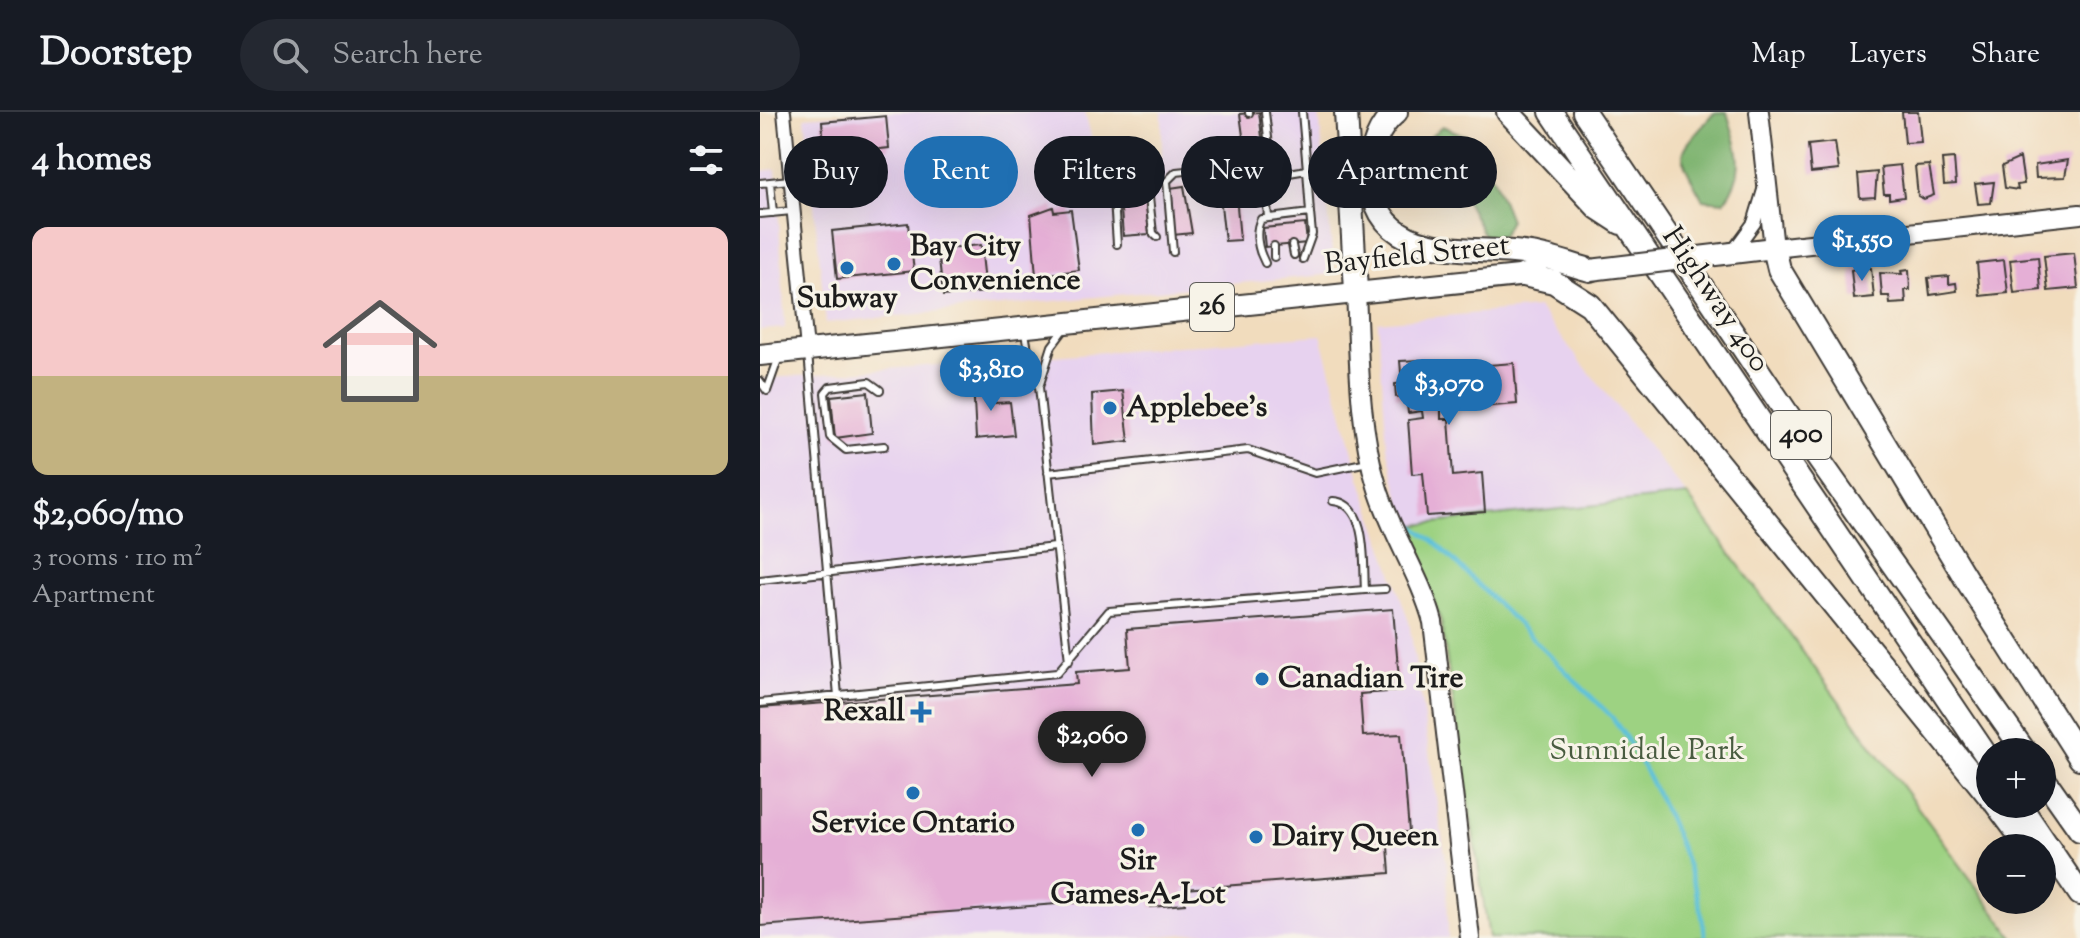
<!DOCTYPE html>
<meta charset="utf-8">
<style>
:root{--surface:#171b24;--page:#242831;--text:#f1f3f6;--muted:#9ea1a6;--line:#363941;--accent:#1f6fb2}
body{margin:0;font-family:"Sorts Mill Goudy",serif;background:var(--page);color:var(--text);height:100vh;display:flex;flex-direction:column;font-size:30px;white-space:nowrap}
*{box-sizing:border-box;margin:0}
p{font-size:26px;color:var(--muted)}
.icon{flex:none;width:44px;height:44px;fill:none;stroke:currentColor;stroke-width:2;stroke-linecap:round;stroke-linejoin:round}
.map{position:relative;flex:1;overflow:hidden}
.side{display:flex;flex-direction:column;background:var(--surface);width:760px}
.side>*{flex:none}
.top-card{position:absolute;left:24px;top:24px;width:760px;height:72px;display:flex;gap:16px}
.tools{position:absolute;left:1216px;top:626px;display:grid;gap:16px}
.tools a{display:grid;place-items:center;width:80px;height:80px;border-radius:50%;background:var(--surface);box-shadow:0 8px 32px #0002;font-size:40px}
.price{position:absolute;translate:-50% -68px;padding:0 18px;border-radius:28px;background:var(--accent);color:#fff;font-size:26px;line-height:52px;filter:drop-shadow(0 2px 4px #0008)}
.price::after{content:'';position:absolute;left:50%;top:48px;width:24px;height:18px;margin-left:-12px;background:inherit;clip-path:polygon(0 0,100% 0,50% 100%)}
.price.current{background:#222;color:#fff}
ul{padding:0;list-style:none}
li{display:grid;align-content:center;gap:16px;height:424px;padding:0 32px}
li span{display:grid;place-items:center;height:248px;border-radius:16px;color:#555}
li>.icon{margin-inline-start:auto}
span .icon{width:144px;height:144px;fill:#fffc;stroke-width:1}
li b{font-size:34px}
h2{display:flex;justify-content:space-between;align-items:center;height:96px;padding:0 32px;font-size:34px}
.chip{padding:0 28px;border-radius:36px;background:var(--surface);box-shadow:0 8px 32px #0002;font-size:28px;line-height:72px}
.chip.current{background:var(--accent);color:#fff}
header{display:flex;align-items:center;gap:48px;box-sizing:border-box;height:112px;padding:0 40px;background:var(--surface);border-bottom:2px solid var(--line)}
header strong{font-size:38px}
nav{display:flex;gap:44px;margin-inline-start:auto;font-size:28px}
.search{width:560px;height:72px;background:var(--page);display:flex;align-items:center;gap:20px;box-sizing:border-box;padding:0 28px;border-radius:44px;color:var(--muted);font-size:30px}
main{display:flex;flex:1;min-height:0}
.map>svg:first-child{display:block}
.built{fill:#e7d2ef}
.green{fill:#9dd282;stroke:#5c774f;stroke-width:2}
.forest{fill:#7eb470;stroke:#4d6846;stroke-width:2}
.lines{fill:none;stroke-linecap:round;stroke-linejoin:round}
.stream{stroke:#5dc1db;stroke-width:4}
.building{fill:#e5afd6}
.lane-casing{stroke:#3c3934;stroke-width:10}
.street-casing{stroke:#3c3934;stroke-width:16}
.secondary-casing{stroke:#3c3934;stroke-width:22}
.primary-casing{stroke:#3c3934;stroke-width:24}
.highway-casing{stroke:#3c3934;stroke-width:26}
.lane{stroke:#fff;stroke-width:6}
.street{stroke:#fff;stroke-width:12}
.secondary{stroke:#fff;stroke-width:18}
.primary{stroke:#fff;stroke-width:20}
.highway{stroke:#fff;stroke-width:22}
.primary-bridge-casing{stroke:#3c3934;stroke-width:24;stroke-linecap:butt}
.primary-bridge{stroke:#fff;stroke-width:20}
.poi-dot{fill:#1f6fb2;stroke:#f7f3e8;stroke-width:3}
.labels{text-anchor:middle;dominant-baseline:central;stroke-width:6;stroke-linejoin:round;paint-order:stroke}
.shield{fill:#f7f3e8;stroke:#5e5c59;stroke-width:2}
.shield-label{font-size:28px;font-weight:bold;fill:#1c1c1c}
.poi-label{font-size:30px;font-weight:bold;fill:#1c1c1c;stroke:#f7f3e8;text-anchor:start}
.street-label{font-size:30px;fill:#1c1c1c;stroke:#f7f3e8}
.park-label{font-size:30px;fill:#495c40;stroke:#f7f3e8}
</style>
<header>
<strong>Doorstep</strong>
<div class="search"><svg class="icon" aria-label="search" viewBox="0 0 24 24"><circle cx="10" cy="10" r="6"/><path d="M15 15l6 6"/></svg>Search here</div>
<nav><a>Map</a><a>Layers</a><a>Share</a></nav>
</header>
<main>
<section class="side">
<h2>4 homes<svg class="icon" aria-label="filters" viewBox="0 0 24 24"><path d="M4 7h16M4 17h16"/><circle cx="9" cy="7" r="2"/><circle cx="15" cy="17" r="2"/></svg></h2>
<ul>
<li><span style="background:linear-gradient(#f6c9c9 60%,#c2b280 0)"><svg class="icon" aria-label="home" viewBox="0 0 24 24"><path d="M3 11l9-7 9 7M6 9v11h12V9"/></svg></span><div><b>$2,060/mo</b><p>3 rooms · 110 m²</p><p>Apartment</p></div></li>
</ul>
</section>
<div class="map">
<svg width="1320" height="826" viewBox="0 0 1320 826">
<rect width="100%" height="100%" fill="#f7f3e8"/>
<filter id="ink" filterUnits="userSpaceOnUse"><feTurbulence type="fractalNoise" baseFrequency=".0125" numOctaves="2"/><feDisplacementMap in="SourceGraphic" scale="16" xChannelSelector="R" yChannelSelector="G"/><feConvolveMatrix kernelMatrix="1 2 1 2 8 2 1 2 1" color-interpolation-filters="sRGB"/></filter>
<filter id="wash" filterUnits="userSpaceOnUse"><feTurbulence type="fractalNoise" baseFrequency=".006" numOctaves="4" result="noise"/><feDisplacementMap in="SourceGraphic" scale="32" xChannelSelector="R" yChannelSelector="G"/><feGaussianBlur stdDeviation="1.8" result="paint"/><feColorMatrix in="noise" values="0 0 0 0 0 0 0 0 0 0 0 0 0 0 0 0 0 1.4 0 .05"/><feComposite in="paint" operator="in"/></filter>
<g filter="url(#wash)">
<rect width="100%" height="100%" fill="#f1dcbd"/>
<path class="built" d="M112,0H325L337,48L402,46V0H559L574,162L66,211L45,5Z
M16,57L25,216L0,218V59Z
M778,196L927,383L646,414L627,334L618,210Z
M561,223L600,366L649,510L687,755L688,826H448L447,820L382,826H0V267Z"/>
<path class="green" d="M927,383L1254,826H729L681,509L646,414Z"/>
<path class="forest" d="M967,0C977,37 989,56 964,90L943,88C914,35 916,46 954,1Z
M682,14L709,25L734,68L750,108L742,124L725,125L695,68L665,45L666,29Z"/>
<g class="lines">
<path class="stream" d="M640,403L677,432L852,605C889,656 940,763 945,826"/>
</g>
<g id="blocks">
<path class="building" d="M499,0L505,51L487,53L480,2Z
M1142,0H1158L1161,30L1145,31Z
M126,4L129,36L65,43L62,10Z
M1075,30L1079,58L1051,61L1048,33Z
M1194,46L1196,72L1184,73L1182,47Z
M1260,46L1264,72L1257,73L1258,78L1245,76L1242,54Z
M1308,48L1305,65L1276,66L1275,53Z
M1140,53L1144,85L1129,87V82H1124L1121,55Z
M1169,53L1174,83L1164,87L1158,84L1155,54Z
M1117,60L1115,85L1100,86L1098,62Z
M1234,70L1231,91L1218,92L1215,72Z
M424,74L432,121L413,123L410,76Z
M385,81L389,122L363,124L360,85Z
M476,83L480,128L465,129L460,84Z
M293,95L294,100L311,98L319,158L276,164L271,103Z
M148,111L149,122L154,121L156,135H151L154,159L77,167L72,119Z
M545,112L547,131L505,135L503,116Z
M221,133L226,180L183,184L178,137Z
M1314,141L1318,176L1288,179L1284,144Z
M1278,145L1281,178L1254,181L1250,148Z
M1244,148L1248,181L1220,184L1217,151Z
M1105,154L1111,156L1114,185L1094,187L1091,158Z
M1149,158L1150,178H1145L1146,191L1130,192L1129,184H1122L1120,161L1142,162L1141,159Z
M1189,164V172L1196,171L1197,179L1170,183L1168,166Z
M661,248L662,258L754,251L757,292L681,298V307H689L693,364L722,361L725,400L667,404L663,361L652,362L648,308L663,306L662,299L648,301L646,284L636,285L635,272L642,271L640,249Z
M229,267L235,291L250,290L254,323L216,327L213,269Z
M363,279L369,329L334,333L332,282Z
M108,280L112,321L75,326L71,284Z
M633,497L640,579L600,582L603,624L641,622L649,720L627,721L630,761L424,777L425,792L391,795L390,785L0,814V596L317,572L316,560L370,556L367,517Z"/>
</g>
</g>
<g filter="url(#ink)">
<use href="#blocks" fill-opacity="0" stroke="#3c3934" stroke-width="2"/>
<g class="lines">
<defs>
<path id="lane" d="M489,0V1
M505,0L511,51L505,65
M542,0L547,58
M496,52L505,65
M10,70L13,101
M0,71L30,68
M0,102L32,99
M508,106L505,65L547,58L550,101
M357,132L354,87L361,72C372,69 379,68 388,76L393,121L397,125
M532,133L534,143
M514,134V145
M413,140L407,69L416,60L446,57
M505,151C498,138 494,120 501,107L550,101L552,122L543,147
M265,221L273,266L279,275L309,549
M48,241L78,584
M0,269L7,279L19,245
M279,275L292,234L304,218
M120,278L109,270L70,275L65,281L70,325L86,338L124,334
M288,361L488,338L555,361L608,350
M0,468L295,435
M605,478L625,477
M0,591L297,561L349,499L605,478C603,452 609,391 573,389"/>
<path id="street" d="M24,0L47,237
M972,141L994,111L1004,78"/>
<path id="secondary" d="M999,0L1014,136L1320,102
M596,179C599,243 598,313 617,374C631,422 660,462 673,510L710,826"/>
<path id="primary" d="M972,141L1014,136
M0,243L778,162"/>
<path id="highway" d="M586,0L596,179
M636,0C617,16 611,36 611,60C612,154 710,132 771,142C791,145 811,153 830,158
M748,0L838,96L861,111
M791,0L1230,649
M824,0L1043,325L1265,640
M1014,136L1019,157L1206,467L1320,646
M764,163L794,170L830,193L1230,685
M1282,664L1320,718
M1236,692L1269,736
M1259,692L1320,782"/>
</defs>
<use href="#lane" class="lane-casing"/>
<use href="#street" class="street-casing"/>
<use href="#secondary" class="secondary-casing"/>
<use href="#primary" class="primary-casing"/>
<use href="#highway" class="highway-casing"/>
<use href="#lane" class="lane"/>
<use href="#street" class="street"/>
<use href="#secondary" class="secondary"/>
<use href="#primary" class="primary"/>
<use href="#highway" class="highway"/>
<defs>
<path id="primary-bridge" d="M830,158L972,141"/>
</defs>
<use href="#primary-bridge" class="primary-bridge-casing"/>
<use href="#primary-bridge" class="primary-bridge"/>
</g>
</g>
<g class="poi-dot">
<circle cx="134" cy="152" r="8"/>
<circle cx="87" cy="156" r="8"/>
<circle cx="350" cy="296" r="8"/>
<circle cx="502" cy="567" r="8"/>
<path d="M157 588h8v8h8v8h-8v8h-8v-8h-8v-8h8z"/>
<circle cx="153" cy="681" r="8"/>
<circle cx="378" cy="718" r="8"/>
<circle cx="496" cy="725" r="8"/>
</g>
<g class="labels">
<g class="shield">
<rect x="430" y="171" width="44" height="48" rx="6"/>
<rect x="1011" y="299" width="60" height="48" rx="6"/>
</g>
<g class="shield-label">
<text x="452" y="195">26</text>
<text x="1041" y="323">400</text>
</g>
<g class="poi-label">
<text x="150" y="135">Bay City<tspan x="150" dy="34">Convenience</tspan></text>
<text x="87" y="187" text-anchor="middle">Subway</text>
<text x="366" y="296">Applebee's</text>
<text x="518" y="567">Canadian Tire</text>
<text x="145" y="600" text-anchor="end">Rexall</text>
<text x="153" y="712" text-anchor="middle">Service Ontario</text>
<text x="512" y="725">Dairy Queen</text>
<text x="378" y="749" text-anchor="middle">Sir<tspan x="378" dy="34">Games-A-Lot</tspan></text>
</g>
<g class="street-label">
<text transform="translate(657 144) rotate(-6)">Bayfield Street</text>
<text transform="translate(955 188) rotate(56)">Highway 400</text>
</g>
<g class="park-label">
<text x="887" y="639">Sunnidale Park</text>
</g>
</g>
</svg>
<div class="tools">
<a>+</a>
<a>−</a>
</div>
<b class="price" style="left:1102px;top:171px">$1,550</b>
<b class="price" style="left:231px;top:301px">$3,810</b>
<b class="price" style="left:689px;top:315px">$3,070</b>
<b class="price current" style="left:332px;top:667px">$2,060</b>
<div class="top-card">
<a class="chip">Buy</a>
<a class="chip current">Rent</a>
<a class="chip">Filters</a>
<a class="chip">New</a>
<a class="chip">Apartment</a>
</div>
</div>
</main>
